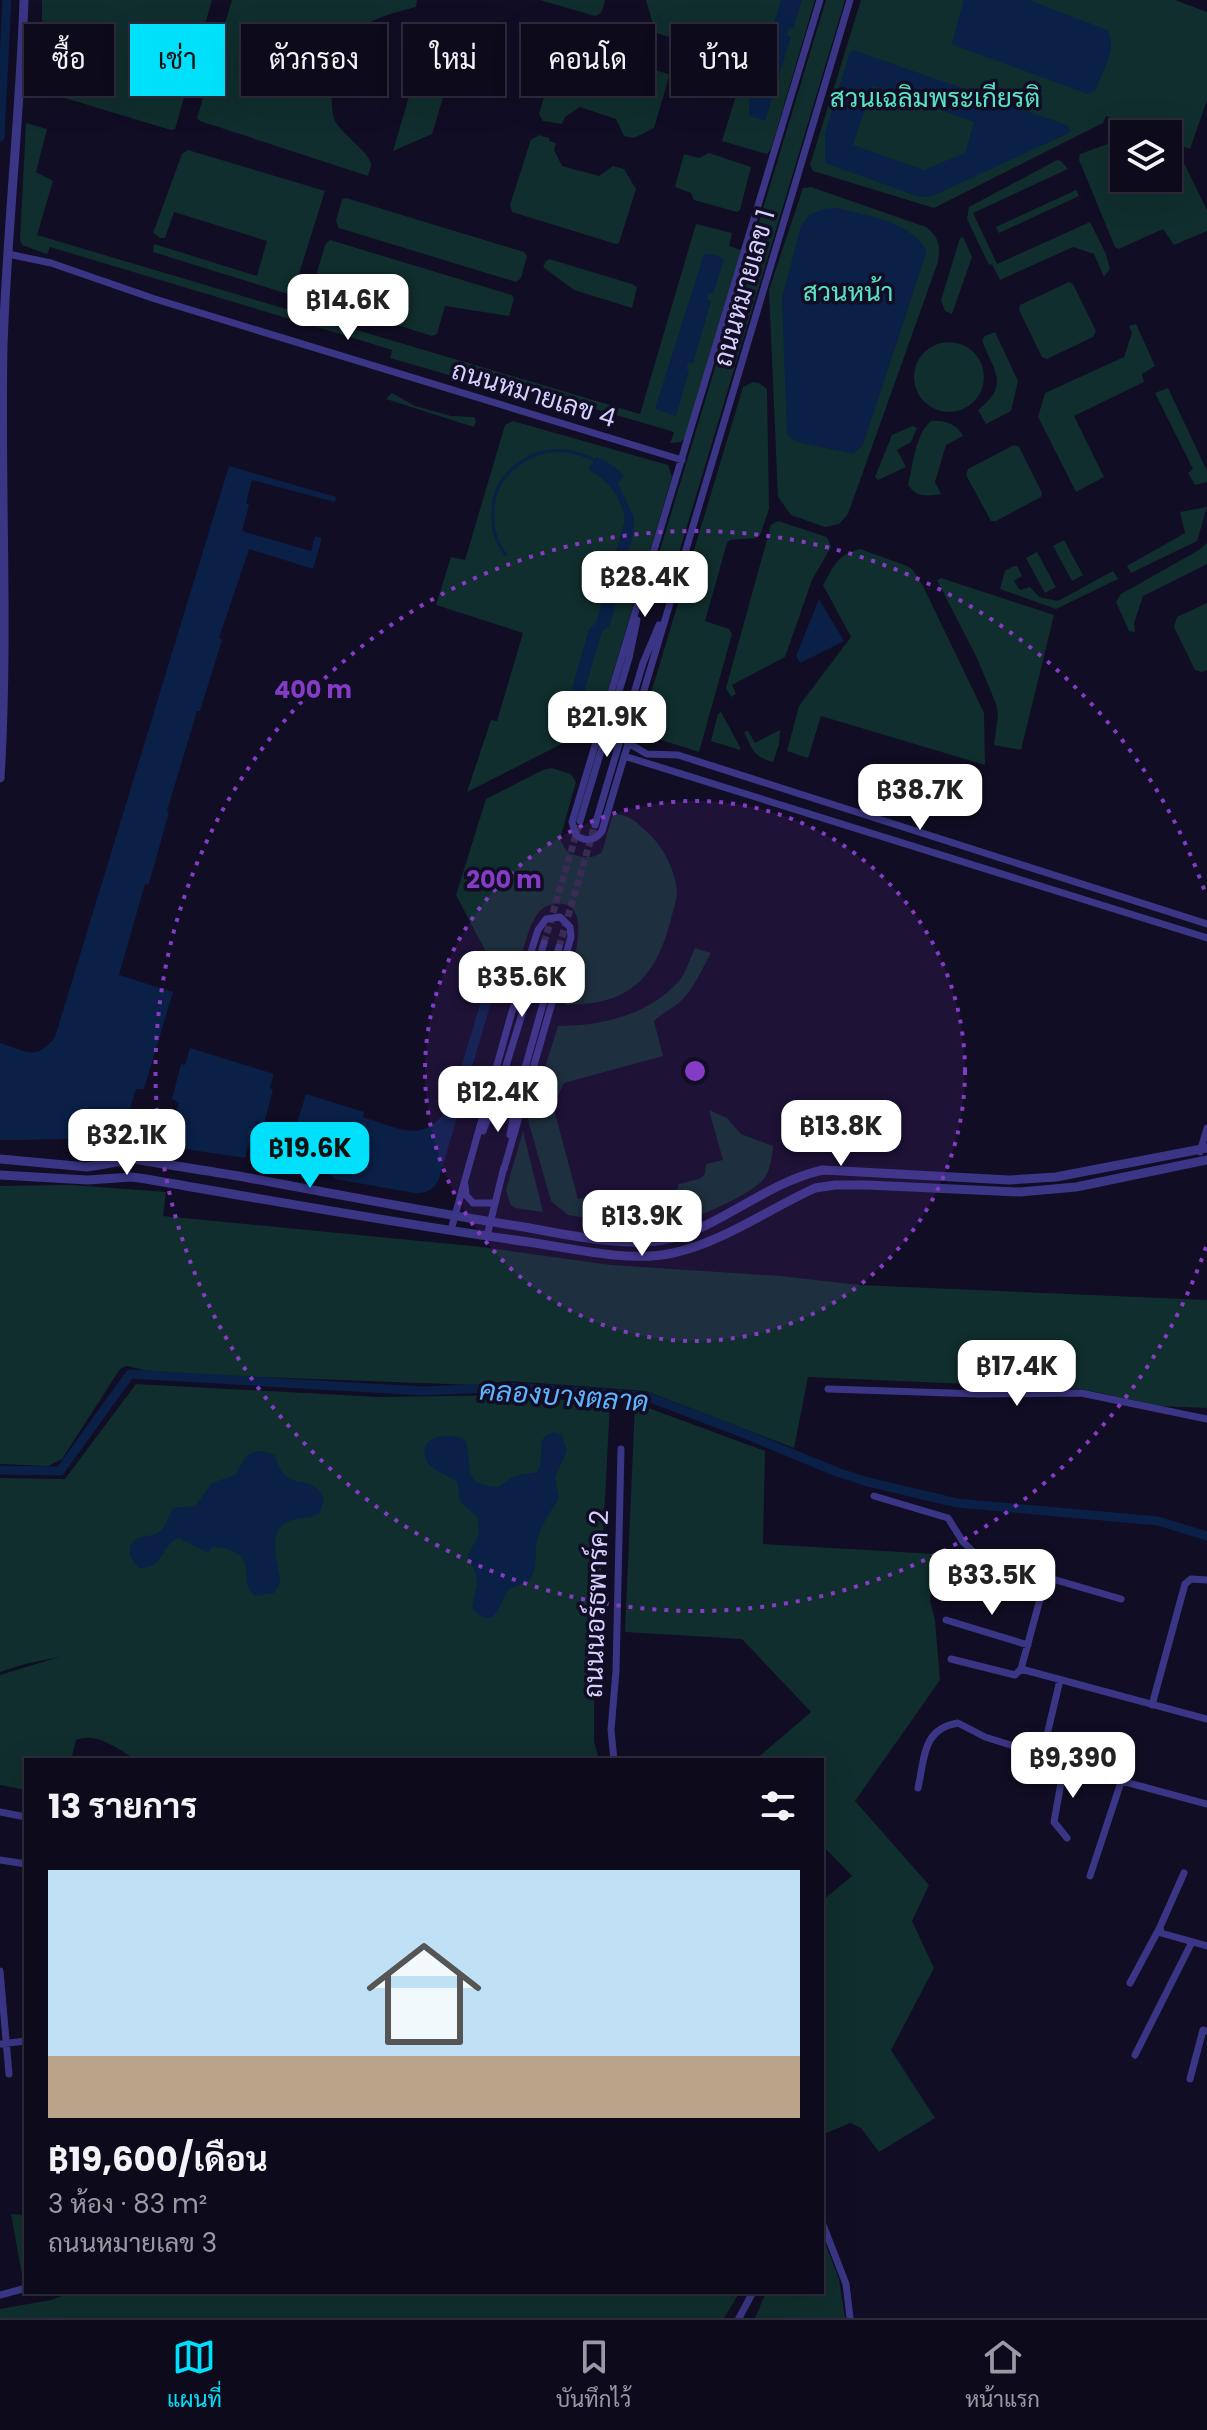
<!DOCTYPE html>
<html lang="th">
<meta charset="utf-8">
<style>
:root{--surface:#0d0a1b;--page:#161324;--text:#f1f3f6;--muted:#9a9aa3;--line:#2d2b3a;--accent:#00e0fb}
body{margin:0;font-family:Poppins,Sarabun,sans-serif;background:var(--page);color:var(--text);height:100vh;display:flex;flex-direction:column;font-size:30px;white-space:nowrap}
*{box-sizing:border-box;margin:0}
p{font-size:26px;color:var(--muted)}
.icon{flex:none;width:44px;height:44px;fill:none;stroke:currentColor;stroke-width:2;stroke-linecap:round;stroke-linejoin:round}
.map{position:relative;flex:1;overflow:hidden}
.panel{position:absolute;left:24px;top:1758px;width:800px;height:536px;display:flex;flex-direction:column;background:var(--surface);border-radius:0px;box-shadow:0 8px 32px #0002,0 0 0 2px var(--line)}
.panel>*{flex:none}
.guide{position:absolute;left:24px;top:24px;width:800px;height:72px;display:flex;gap:16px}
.fabs{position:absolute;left:1110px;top:120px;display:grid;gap:16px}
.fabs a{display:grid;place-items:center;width:72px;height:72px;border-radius:0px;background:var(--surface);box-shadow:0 8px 32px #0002,0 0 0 2px var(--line);font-size:40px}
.price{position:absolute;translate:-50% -68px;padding:0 18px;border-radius:16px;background:#fff;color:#222;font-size:26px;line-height:52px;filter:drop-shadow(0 2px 4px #0008)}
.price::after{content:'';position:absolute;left:50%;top:48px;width:24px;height:18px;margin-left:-12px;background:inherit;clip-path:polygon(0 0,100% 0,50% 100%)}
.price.active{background:var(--accent);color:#111}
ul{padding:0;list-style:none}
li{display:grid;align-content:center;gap:16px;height:424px;padding:0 24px}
li span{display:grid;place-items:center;height:248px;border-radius:0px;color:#555}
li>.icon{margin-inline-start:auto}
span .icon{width:144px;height:144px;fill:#fffc;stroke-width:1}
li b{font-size:34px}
h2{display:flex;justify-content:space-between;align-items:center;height:96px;padding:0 24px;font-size:34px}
.tag{padding:0 28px;border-radius:0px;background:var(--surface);box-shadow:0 8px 32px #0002,0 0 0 2px var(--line);font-size:28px;line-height:72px}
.tag.active{background:var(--accent);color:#111}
.dock{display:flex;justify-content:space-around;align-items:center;height:112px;border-top:2px solid var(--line);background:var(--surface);font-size:22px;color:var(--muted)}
.dock a{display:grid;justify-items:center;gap:4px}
.dock .active{color:var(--accent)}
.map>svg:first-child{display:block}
.green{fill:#102e2d}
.water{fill:#0a2047;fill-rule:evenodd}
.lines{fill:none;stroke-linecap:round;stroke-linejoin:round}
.stream{stroke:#0a2047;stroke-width:3}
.canal{stroke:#0a2047;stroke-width:9}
.minor-tunnel{stroke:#2f2a45;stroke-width:7;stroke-dasharray:7 3.5;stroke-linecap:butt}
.minor{stroke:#3a3685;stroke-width:7}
.tertiary{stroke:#3a3685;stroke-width:9}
.ring{fill:none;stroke:#843cc5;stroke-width:4;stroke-dasharray:4 8}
.labels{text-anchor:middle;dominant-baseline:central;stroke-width:7;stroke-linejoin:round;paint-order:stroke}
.park-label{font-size:26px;fill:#57e4c2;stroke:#110d24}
.street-label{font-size:26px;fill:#d6d0ff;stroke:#110d24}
.water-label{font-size:28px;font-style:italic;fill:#5eb3ff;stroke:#110d24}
.centre{fill:#843cc5;stroke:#110d24;stroke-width:4}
.ring-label{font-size:24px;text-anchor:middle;font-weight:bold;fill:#843cc5;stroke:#110d24;stroke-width:7;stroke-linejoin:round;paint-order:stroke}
</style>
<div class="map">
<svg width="1207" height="2318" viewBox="0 0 1207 2318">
<rect width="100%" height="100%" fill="#110d24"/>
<path class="green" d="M42,0H212L175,129L171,130L55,95L42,76Z
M232,0H417L416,7C369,19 329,31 332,90C332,99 331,112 335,121C341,133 370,153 371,164C371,168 369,172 368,176L200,121L197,118Z
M540,0H605C603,7 603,14 595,16Z
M646,0H815L771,149L767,154L722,141L736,96L708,87L719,53L650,31L653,24Z
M826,0H845L669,586L651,580Z
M861,0H1175L1207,12V100L1190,149L1168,140V134H1152L1106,116L1103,123L934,208L813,171L810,165Z
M430,25H435L455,58L432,134L393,151Z
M562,41L668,74L669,77L654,128L634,138L624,136L616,119L580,107L565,117L562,124L543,121L539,114L560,43Z
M26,123L47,129L36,172L53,181L37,235L640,414L696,224L732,233L729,246L741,250L685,438L681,442L670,443L674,433L671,431L493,379L490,387L390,358L392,350L363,341L50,247L47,254L22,245L20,240Z
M538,135L549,138V141L556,143L554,150L562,166L599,176L613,166L624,169L636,189L619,243L616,244L512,212L510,205L531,139L537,137Z
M1124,138V178H1168V155L1185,165L1207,210V231L1174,245L1163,229L1119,249L1115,247L1079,160L1080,154Z
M188,150L325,191L293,293L288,294L153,252L154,244L257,276L267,241L174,212L165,238H160L153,233L182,154Z
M709,153L751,167L740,210L737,212L694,200L691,193L675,187L684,154L699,158Z
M1057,160L1061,161L1068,169L973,213L997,264L1090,222L1106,254L1110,269L1104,277L1094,254L1073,247L1000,280L992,264L989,265L967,219L969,207Z
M811,187L926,227C940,238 940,246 938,262L848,514L839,524L825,527L791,515L778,497L769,290L803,188Z
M1076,190L1079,196L999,233L996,227Z
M346,198L524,252L527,256L521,278L516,282L339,228L336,221L342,199Z
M963,237L972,257L952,314L945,311L941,300L960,238Z
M330,240L512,295L514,299L509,316L445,306L437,334L432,336L314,299L310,296L325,245Z
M549,259L632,284L637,287L632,308L574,290L543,267L546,261Z
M1069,282L1073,284L1096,331L1093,337L1047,359L1042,357L1019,310L1020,305Z
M1136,324L1155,366L1142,374L1144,382L1074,416L1104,477L1076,492L1038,417L1045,393L1124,357L1132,333L1129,326Z
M995,332L1018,381L1011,411L986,424L978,410C1012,383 992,370 982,340L985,336Z
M914 377a35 35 0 1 1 70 0a35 35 0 1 1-70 0Z
M753,382L759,383L767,389L769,509L760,535L756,538L730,540L727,543L705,621L729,629L732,634L699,752L639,733L743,387Z
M1168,388L1207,471V482L1195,485L1188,473L1193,469L1155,393Z
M392,393L415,406L451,416L474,417L476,421L474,427L386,399Z
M513,421L668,465L672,477L597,726L467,792L491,720L497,721L523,633L436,605L451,557L465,560L505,425Z
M931,421C944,420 957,424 963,436L946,445L935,482L941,494C927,496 917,498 908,485C913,466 915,434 931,421Z
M912,426L917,428L911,442L897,450L906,467L878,480L875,477L892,435Z
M1014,445L1019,447L1042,493L1041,497L996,521H991L966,475L968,469Z
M1207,507L1197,541L1131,573L1127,566L1185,533L1180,512Z
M778,521L827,537L831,547L812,580L785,657L732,685L736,694L731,697L726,688L771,525Z
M1064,540L1083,575L1072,581L1053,546Z
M1207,543V564L1143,596L1134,623L1135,632L1129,631L1116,602L1121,594L1199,550Z
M860,549L907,566L912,569L923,586L984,713L985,765L821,716L808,758L787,751L799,706L851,637L823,585C834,566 838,554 860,549Z
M1037,552L1056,587L1045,593L1026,558Z
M1014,566H1017L1022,576L1014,581L1020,590L1030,587L1039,597L1058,601L1113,571L1118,579L1056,609L1000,589L1005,571Z
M941,578L1054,615L1021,750L994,745L998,715L996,704L977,658L937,580Z
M1207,603V670L1202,672L1195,670L1174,627L1177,617Z
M721,712L740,747V750L711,741L718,714Z
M780,730L779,744L773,762C753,757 753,750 744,732L748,731L755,743Z
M552,768L571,774L576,782L560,839L566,851C578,857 591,861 602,852L612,817L616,814C630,815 637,823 647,832C663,846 675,870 677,891C677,899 674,908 672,915C664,947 652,980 620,995C603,1003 585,1004 566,1005L562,1001C567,981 600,898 555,904C545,905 539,910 535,918C527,930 526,946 519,960C508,966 496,964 487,954L456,895L486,799L543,770Z
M695,948L711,953C702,969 694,989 680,1002C672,1009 662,1013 654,1021L663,1056L564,1083L553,1106L578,1199L587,1197L591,1204L597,1205L622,1200L624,1204L633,1205L635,1210L633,1223L626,1224L568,1215L551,1201L528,1120L558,1026C601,1026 649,1015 679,981C686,973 690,958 695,948Z
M709,1110L727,1118L741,1134L773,1146C772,1156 770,1174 762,1181C743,1199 707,1211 684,1223L675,1219L670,1193L677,1189L679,1184L699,1179L705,1174L706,1164L723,1160Z
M523,1131L543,1212L515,1208L510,1204L506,1190Z
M72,1185L166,1192L163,1216L482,1247L611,1265L781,1276L859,1285L1207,1300V1408L1160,1406L1082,1389L808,1377L794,1448L646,1391L509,1381L473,1385L156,1373L127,1366L120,1369L62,1459L48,1466L0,1464V1186Z
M136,1384L379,1397L511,1395L610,1404L594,1706V1741L599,1760H137C119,1750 97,1731 76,1740L71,1760H26V1790L0,1785V1675L59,1657L25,1664L0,1672V1478L65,1479Z
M635,1403L765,1451L763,1544L935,1554L930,1601L935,1620L940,1680L855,1801L929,1885L912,1921L934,1968L891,2050L935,2118L879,2152L861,2128L850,2123L822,2135V1901L852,1876L822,1845V1760H755L811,1712L742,1639L625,1632Z
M11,2214L26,2215V2281H23Z
M822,2235L839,2279L845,2318H755L766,2292H822Z
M73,2292H740L724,2318H0V2309L51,2300Z"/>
<path class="water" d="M781,0H802L793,29L789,28L787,35L791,37L775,88L771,87L769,93L773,95L765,121L749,115V101L753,93L758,94L762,80L758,78Z
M964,0H1029L1107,30C1119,47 1102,72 1095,91L1088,94L953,45L952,43Z
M853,50L1067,125L1071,132L930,197L917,196L825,163V133L850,52ZM873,86L974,122L965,153L924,170L853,145Z
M837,208C868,216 910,221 927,251L863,445L853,454L797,442L787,435L782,298L801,226L810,214L824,209Z
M704,254L715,255L724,259L713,294L709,293L707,299L711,301L693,363L689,362L686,369L689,371L676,416L655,409Z
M597,457L612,465L624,475L618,484L634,517L633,534L610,626L602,631L572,734L557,741L589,629L596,623L625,520C621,496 609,481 588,469Z
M229,466L336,497L335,502L252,480L246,503L249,505L242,531L311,551L315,536L322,538L313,569L249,549L219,638L222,640L200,711H197L167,811L169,812L149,884H145L119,975L173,992L144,1089H136L120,1140C80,1137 41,1140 0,1140V1043C26,1051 36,1062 55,1037Z
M819,599L844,641L800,663L796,656Z
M485,988L493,996L438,1182C431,1191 426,1193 414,1193L335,1179L327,1172L305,1160L300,1132L295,1130L306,1094L364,1112L363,1117C401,1129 425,1146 450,1104Z
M190,1048L274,1074L270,1088L273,1090L264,1124L256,1122L245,1158L165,1146L179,1103L172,1099L181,1064L185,1065Z
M555,1432L562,1435L567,1451L555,1477L559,1499C548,1514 540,1527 536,1545C535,1555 537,1568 532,1576C528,1583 517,1585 510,1589C501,1596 496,1638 472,1607L477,1583L476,1574L468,1555L479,1534L478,1518L460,1501L458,1483C449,1475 430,1470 426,1460C417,1434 451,1431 466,1441C473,1464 460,1485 498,1487L514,1476L537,1472C548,1454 531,1438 555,1432Z
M263,1451L275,1455C277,1461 279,1470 284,1474C298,1489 313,1474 324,1499L319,1514C309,1519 297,1517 287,1522C265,1534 280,1564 280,1583L274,1593L256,1596C234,1581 265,1551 213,1547L208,1553L179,1538C159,1546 166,1568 139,1568C128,1558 124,1543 141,1537C148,1535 155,1537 160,1531C167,1526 168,1515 174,1508L195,1506L212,1483L235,1475C246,1460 241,1453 263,1451Z"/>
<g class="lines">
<path class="stream" d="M506,555C494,540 492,526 493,507C496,473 531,447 565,451C575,452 586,456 595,460"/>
<path class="canal" d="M0,137L7,0
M0,1470L60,1471L130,1374L423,1391L515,1387L645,1396L740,1432L837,1472L868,1482L957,1503L1158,1521L1207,1536"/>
<path class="minor-tunnel" d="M544,943L580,821
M559,947L595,825"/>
<path class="minor" d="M820,0L572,822L576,835C585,842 595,841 602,831L850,0
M8,254L51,263L155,299L682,460
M628,743L647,754L678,755L1207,924
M624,756L1207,938
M580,821L629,658L637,620
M595,825L643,663L659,625
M483,1131L497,1095L544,943
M510,1135L516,1100L559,947
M1200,1152L1207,1128
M465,1185L466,1195L473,1203H494
M451,1230L511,1015L538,930L546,919L560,917L570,927L571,937L504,1169
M487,1236L504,1167
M828,1389L980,1394L1081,1393L1207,1419
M874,1496L948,1518L963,1542L980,1558L1121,1599
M1046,1577L1021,1669L1207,1719
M946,1620L1028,1645
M951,1659L1015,1675L1021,1669
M1152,1705L1185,1584L1191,1579L1207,1580
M1042,1756L1060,1680
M614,1760L611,1730L616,1671L621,1449
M1064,1766L1054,1822L1067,1838
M918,1788C925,1757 922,1729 958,1723L985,1737L1036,1753L1051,1762L1207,1804
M0,1812L26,1817
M0,1860L26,1864
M1184,1873L1160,1927L1161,1933L1207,1946
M1090,1876L1121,1782
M0,1971L9,2074
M1130,1983L1159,1929
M0,2044L26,2041
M1135,2055L1192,1942
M1190,2079L1203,2030L1207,2031
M822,2222L846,2284L850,2318
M0,2295L26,2288
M739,2318L753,2292"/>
<path class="tertiary" d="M0,778C9,634 0,490 3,346C7,230 20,116 24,0
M0,1159L87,1167L135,1159C173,1166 211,1171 249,1178C340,1195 432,1213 524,1227C564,1234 630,1249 669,1239C724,1225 767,1182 823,1170L1009,1180L1056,1177L1207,1148
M0,1175L88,1180L132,1177L146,1179C273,1201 400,1224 528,1242C572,1248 629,1263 673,1253C723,1242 769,1209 815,1188L835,1185H867L1020,1192L1076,1187L1207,1160"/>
</g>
<circle cx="695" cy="1071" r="270" fill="#843cc5" fill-opacity=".12"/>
<g class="ring">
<circle cx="695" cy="1071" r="270"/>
<path d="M1206 1247A540 540 0 1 1 1206 895"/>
</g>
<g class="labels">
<g class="park-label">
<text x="935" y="98">สวนเฉลิมพระเกียรติ</text>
<text x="848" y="292">สวนหน้า</text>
</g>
<g class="street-label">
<text transform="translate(744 288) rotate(-74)">ถนนหมายเลข 1</text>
<text transform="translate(534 394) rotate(17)">ถนนหมายเลข 4</text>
<text transform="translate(596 1604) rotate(-88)">ถนนนอร์ธพาร์ค 2</text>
</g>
<g class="water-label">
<text transform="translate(564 1396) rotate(4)">คลองบางตลาด</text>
</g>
</g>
<circle cx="695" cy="1071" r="12" class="centre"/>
<g class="ring-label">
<text x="313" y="698">400 m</text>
<text x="504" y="888">200 m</text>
</g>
</svg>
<div class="fabs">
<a><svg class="icon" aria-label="layers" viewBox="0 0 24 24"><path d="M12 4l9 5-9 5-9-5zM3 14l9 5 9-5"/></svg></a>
</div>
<b class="price" style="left:348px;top:342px">฿14.6K</b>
<b class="price" style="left:645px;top:619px">฿28.4K</b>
<b class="price" style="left:607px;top:759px">฿21.9K</b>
<b class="price" style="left:920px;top:832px">฿38.7K</b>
<b class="price" style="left:522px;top:1019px">฿35.6K</b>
<b class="price" style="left:498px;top:1134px">฿12.4K</b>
<b class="price" style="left:841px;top:1168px">฿13.8K</b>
<b class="price" style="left:127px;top:1177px">฿32.1K</b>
<b class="price active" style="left:310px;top:1190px">฿19.6K</b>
<b class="price" style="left:642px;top:1258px">฿13.9K</b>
<b class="price" style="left:1017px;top:1408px">฿17.4K</b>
<b class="price" style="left:992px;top:1617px">฿33.5K</b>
<b class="price" style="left:1073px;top:1800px">฿9,390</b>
<div class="guide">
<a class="tag">ซื้อ</a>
<a class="tag active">เช่า</a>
<a class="tag">ตัวกรอง</a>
<a class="tag">ใหม่</a>
<a class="tag">คอนโด</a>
<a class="tag">บ้าน</a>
</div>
<section class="panel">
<h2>13 รายการ<svg class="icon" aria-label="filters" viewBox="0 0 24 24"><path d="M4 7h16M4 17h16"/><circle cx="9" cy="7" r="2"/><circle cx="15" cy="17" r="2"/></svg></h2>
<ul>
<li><span style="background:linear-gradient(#bfe0f5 75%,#b9a48a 0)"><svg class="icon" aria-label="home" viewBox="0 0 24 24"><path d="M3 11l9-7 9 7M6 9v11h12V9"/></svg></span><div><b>฿19,600/เดือน</b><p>3 ห้อง · 83 m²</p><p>ถนนหมายเลข 3</p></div></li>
</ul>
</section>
</div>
<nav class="dock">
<a class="active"><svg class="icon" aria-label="map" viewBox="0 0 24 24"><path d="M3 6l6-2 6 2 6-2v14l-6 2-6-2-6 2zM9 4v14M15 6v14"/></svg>แผนที่</a>
<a><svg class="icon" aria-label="saved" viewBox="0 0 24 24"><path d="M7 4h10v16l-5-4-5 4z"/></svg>บันทึกไว้</a>
<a><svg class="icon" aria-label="home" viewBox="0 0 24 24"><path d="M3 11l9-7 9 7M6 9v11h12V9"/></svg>หน้าแรก</a>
</nav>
